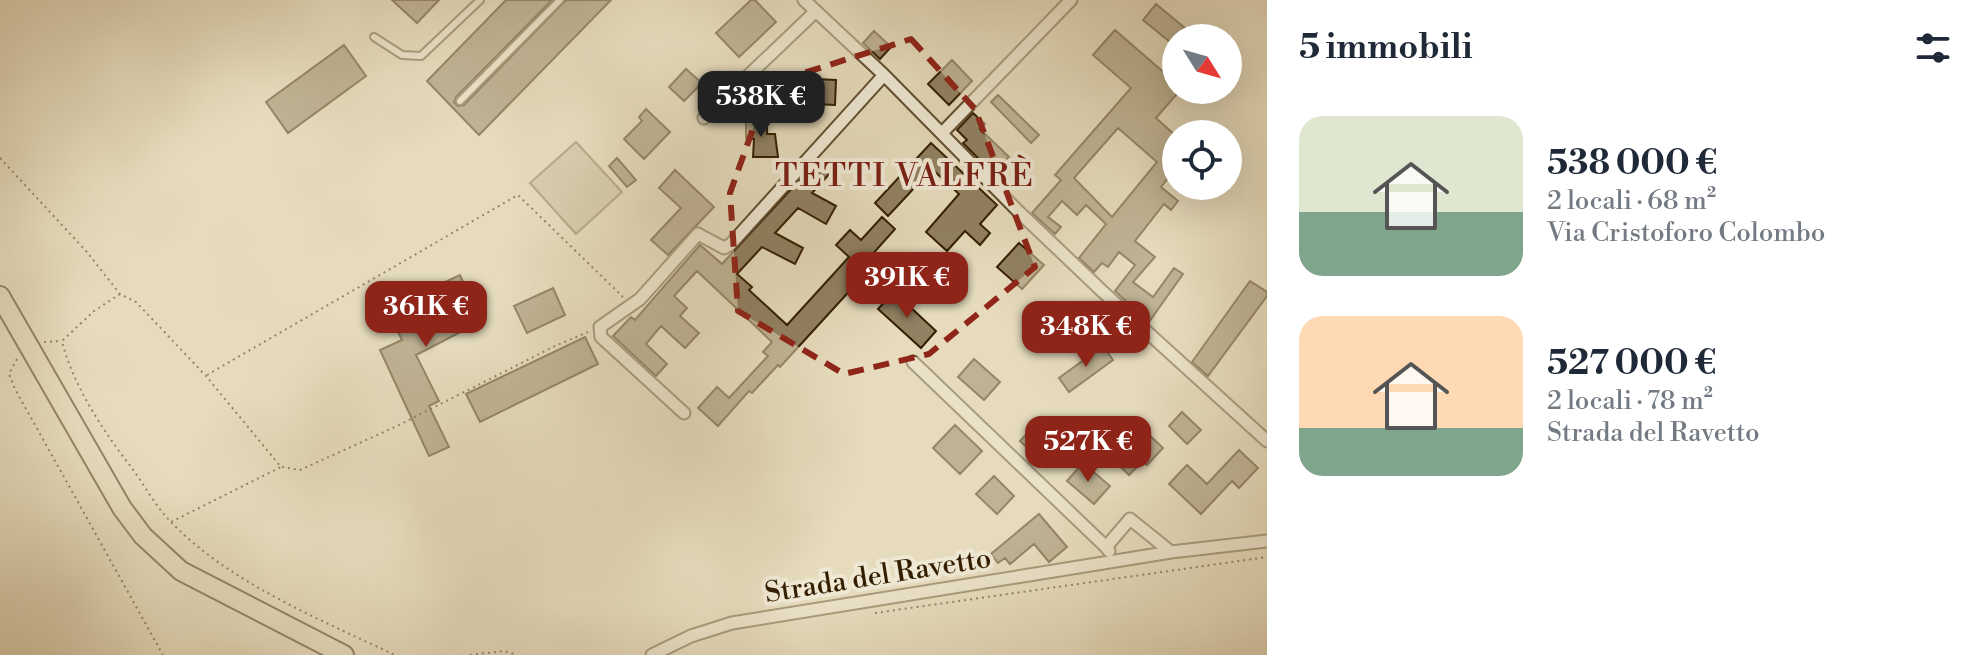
<!DOCTYPE html>
<html lang="it">
<meta charset="utf-8">
<style>
:root{--surface:#fff;--page:#f6f6f7;--text:#1f2937;--muted:#747a83;--accent:#8f2418}
body{margin:0;font-family:"Libre Bodoni",serif;background:var(--page);color:var(--text);height:100vh;display:flex;flex-direction:column;font-size:30px;white-space:nowrap}
*{box-sizing:border-box;margin:0}
p{font-size:26px;color:var(--muted)}
.icon{flex:none;width:44px;height:44px;fill:none;stroke:currentColor;stroke-width:2;stroke-linecap:round;stroke-linejoin:round}
.map{position:relative;flex:1;overflow:hidden}
.details{display:flex;flex-direction:column;background:var(--surface);width:720px}
.details>*{flex:none}
.needle{width:52px;rotate:127deg}
.controls{position:absolute;left:1162px;top:24px;display:grid;gap:16px}
.controls a{display:grid;place-items:center;width:80px;height:80px;border-radius:50%;background:var(--surface);box-shadow:0 8px 32px #0002;font-size:40px}
.price{position:absolute;translate:-50% -68px;padding:0 18px;border-radius:16px;background:var(--accent);color:#fff;font-size:26px;line-height:52px;filter:drop-shadow(0 2px 4px #0008)}
.price::after{content:'';position:absolute;left:50%;top:48px;width:24px;height:18px;margin-left:-12px;background:inherit;clip-path:polygon(0 0,100% 0,50% 100%)}
.price.on{background:#222;color:#fff}
ul{padding:0;list-style:none}
li{display:flex;align-items:center;gap:24px;height:200px;padding:0 32px}
li span{display:grid;place-items:center;flex:none;width:224px;height:160px;border-radius:24px;color:#555}
li>.icon{margin-inline-start:auto}
span .icon{width:96px;height:96px;fill:#fffc;stroke-width:1}
li b{font-size:34px}
h2{display:flex;justify-content:space-between;align-items:center;height:96px;padding:0 32px;font-size:34px}
main{display:flex;flex:1;min-height:0}
.map>svg:first-child{display:block}
.green{fill:#c8bc9d;stroke:#7e6d4e;stroke-width:2}
.building{fill:#918162;stroke:#341e00;stroke-width:2;fill-rule:evenodd}
.lines{fill:none;stroke-linecap:round;stroke-linejoin:round}
.service-casing{stroke:#604e2f;stroke-width:10}
.minor-casing{stroke:#604e2f;stroke-width:15}
.primary-casing{stroke:#341e00;stroke-width:22}
.path{stroke:#341e00;stroke-width:2;stroke-dasharray:2 4;stroke-linecap:butt}
.service{stroke:#efe8d4;stroke-width:6}
.minor{stroke:#efe8d4;stroke-width:11}
.primary{stroke:#e6dcbd;stroke-width:18}
.marked{fill:none;stroke:#8f2418;stroke-width:6;stroke-dasharray:16 10;stroke-linejoin:round}
.labels{text-anchor:middle;dominant-baseline:central;stroke-width:8;stroke-linejoin:round;paint-order:stroke}
.street-label{font-size:28px;fill:#341e00;stroke:#efe8d4}
.quarter-label{font-size:32px;letter-spacing:2px;fill:#7a1f14;stroke:#efe8d4}
</style>
<main>
<div class="map">
<svg width="1267" height="655" viewBox="0 0 1267 655">
<rect width="100%" height="100%" fill="#e6dcbd"/>
<filter id="stains"><feTurbulence type="fractalNoise" baseFrequency=".0025" numOctaves="4"/><feColorMatrix values="0 0 0 0 .2 0 0 0 0 .09 0 0 0 0 .02 0 0 0 .5 -.17"/></filter>
<radialGradient id="worn" r=".72"><stop offset=".6" stop-color="#630" stop-opacity="0"/><stop offset="1" stop-color="#630" stop-opacity=".3"/></radialGradient>
<path class="green" d="M576,142L622,192L576,234L530,183Z"/>
<path class="building" d="M392,0H439L417,23Z
M506,0H552L456,97L454,102L458,106L464,105L566,0H611L479,135L427,81Z
M751,0H755L776,22L739,57L716,33Z
M1156,4L1197,38H1176V47L1143,20Z
M1115,30L1176,83V95L1156,118L1176,136L1169,147L1176,153V168L1161,187L1178,201L1171,210L1164,204L1135,241L1155,257L1133,282L1153,297L1174,268L1183,274L1149,322L1115,291L1135,265L1119,252L1108,267L1102,263L1094,272L1079,258L1106,224L1086,205L1077,215L1062,201L1048,217L1061,227L1055,234L1032,213L1061,180L1055,175L1131,88L1093,55ZM1118,128L1157,162L1112,217L1074,178Z
M874,31L891,47L880,59L863,43Z
M344,45L366,76L288,133L266,102Z
M952,60L972,81L949,105L928,84Z
M686,69L702,83L684,101L669,87Z
M815,79L836,80L835,105L815,104V112L793,111L795,86H814Z
M998,95L1039,135L1031,143L991,102Z
M646,109L670,132L644,159L624,139L642,121L639,117Z
M973,113L985,124L980,129L1009,157L993,173L963,143L967,140L957,130Z
M746,119H767V134H775L778,157H753L754,139L746,138Z
M931,143L997,205L980,224L990,233L980,245L965,231L947,251L926,232L959,194L932,169L888,216L875,203Z
M617,158L636,180L627,187L609,166Z
M818,160L831,172L812,193L836,206L826,224L798,208L775,233L803,248L795,264L762,247L737,274L752,287L749,290L787,325L849,257L836,245L850,230L861,240L882,217L895,229L870,257L876,262L780,367L778,365L752,393L749,391L718,426L698,408L717,387L729,398L768,356L763,352L772,342L697,271L674,296L687,308L680,316L699,333L685,348L661,326L646,344L667,364L656,376L613,336L631,317L635,320L700,245L722,264Z
M675,170L714,207L668,255L651,240L681,208L659,188Z
M1019,243L1044,265L1022,289L997,267Z
M460,275L480,322L416,355L439,401L429,406L449,447L429,456L380,350L402,340L387,309Z
M1250,281L1267,292V296L1208,376L1192,362Z
M553,288L565,315L527,333L514,306Z
M894,292L936,331L921,348L878,309Z
M585,337L598,364L480,422L466,394Z
M1103,346L1113,360L1069,392L1059,378Z
M974,359L1000,382L984,400L958,377Z
M1182,412L1201,430L1187,444L1169,426Z
M1039,421L1066,448L1047,467L1020,441Z
M955,425L982,451L960,474L933,448Z
M1143,429L1163,448L1147,465L1143,461L1129,475L1108,455L1124,439L1129,444Z
M1239,450L1258,468L1239,488L1232,481L1201,514L1169,484L1187,465L1207,484Z
M1083,463L1110,486L1094,504L1067,481Z
M994,476L1014,496L997,514L976,494Z
M1039,514L1067,547L1049,562L1034,544L1010,564L1005,558L998,563L991,554Z"/>
<g class="lines">
<defs>
<path id="service" d="M374,37L402,55L421,56L480,0
M460,101L560,0"/>
<path id="minor" d="M804,0L884,75L1018,211L1102,291L1267,441
M704,118L816,11
M942,133L1071,0
M913,362L1106,547
M684,413L601,337L600,327L640,299L698,234L724,248L731,244L884,75
M1109,551L1106,547L1130,519L1171,552
M652,655L691,636L732,623L1171,552L1267,541"/>
<path id="primary" d="M0,296L122,508L143,536L181,571L344,655"/>
</defs>
<use href="#service" class="service-casing"/>
<use href="#minor" class="minor-casing"/>
<use href="#primary" class="primary-casing"/>
<path class="path" d="M0,158L86,251L120,294L136,302L206,376L281,467L171,522
M120,294L94,311L62,341C72,383 102,429 128,463C143,482 154,505 171,522C228,582 321,620 395,655
M44,342L62,341
M17,359L9,374L15,389L163,655
M207,375L518,195L623,297
M282,467L300,470L397,426L555,346L588,332
M875,613L1267,557
M470,655L504,651L517,655"/>
<use href="#service" class="service"/>
<use href="#minor" class="minor"/>
<use href="#primary" class="primary"/>
</g>
<path d="M0 0H1267V655H0ZM911,39L975,109L1035,267L929,354L844,374L738,311L730,193L769,84Z" fill="#e6dcbd" fill-opacity=".55" fill-rule="evenodd"/>
<path class="marked" d="M911,39L975,109L1035,267L929,354L844,374L738,311L730,193L769,84Z"/>
<g class="labels">
<g class="street-label">
<text transform="translate(878 576) rotate(-9)">Strada del Ravetto</text>
</g>
<g class="quarter-label">
<text x="905" y="176">TETTI VALFRÈ</text>
</g>
</g>
<rect width="100%" height="100%" filter="url(#stains)"/>
<rect width="100%" height="100%" fill="url(#worn)"/>
</svg>
<div class="controls">
<a><svg class="needle" viewBox="-14 -14 28 28"><path d="M0-13l5 13h-10z" fill="#e53935"/><path d="M0 13l5-13h-10z" fill="#747a83"/></svg></a>
<a><svg class="icon" aria-label="locate" viewBox="0 0 24 24"><circle cx="12" cy="12" r="6"/><path d="M12 2v4M12 18v4M2 12h4M18 12h4"/></svg></a>
</div>
<b class="price on" style="left:761px;top:139px">538K €</b>
<b class="price" style="left:907px;top:320px">391K €</b>
<b class="price" style="left:426px;top:349px">361K €</b>
<b class="price" style="left:1086px;top:369px">348K €</b>
<b class="price" style="left:1088px;top:484px">527K €</b>
</div>
<section class="details">
<h2>5 immobili<svg class="icon" aria-label="filters" viewBox="0 0 24 24"><path d="M4 7h16M4 17h16"/><circle cx="9" cy="7" r="2"/><circle cx="15" cy="17" r="2"/></svg></h2>
<ul>
<li><span style="background:linear-gradient(#dfe7d0 60%,#7fa58c 0)"><svg class="icon" aria-label="home" viewBox="0 0 24 24"><path d="M3 11l9-7 9 7M6 9v11h12V9"/></svg></span><div><b>538 000 €</b><p>2 locali · 68 m²</p><p>Via Cristoforo Colombo</p></div></li>
<li><span style="background:linear-gradient(#ffd9b3 70%,#7fa58c 0)"><svg class="icon" aria-label="home" viewBox="0 0 24 24"><path d="M3 11l9-7 9 7M6 9v11h12V9"/></svg></span><div><b>527 000 €</b><p>2 locali · 78 m²</p><p>Strada del Ravetto</p></div></li>
</ul>
</section>
</main>
